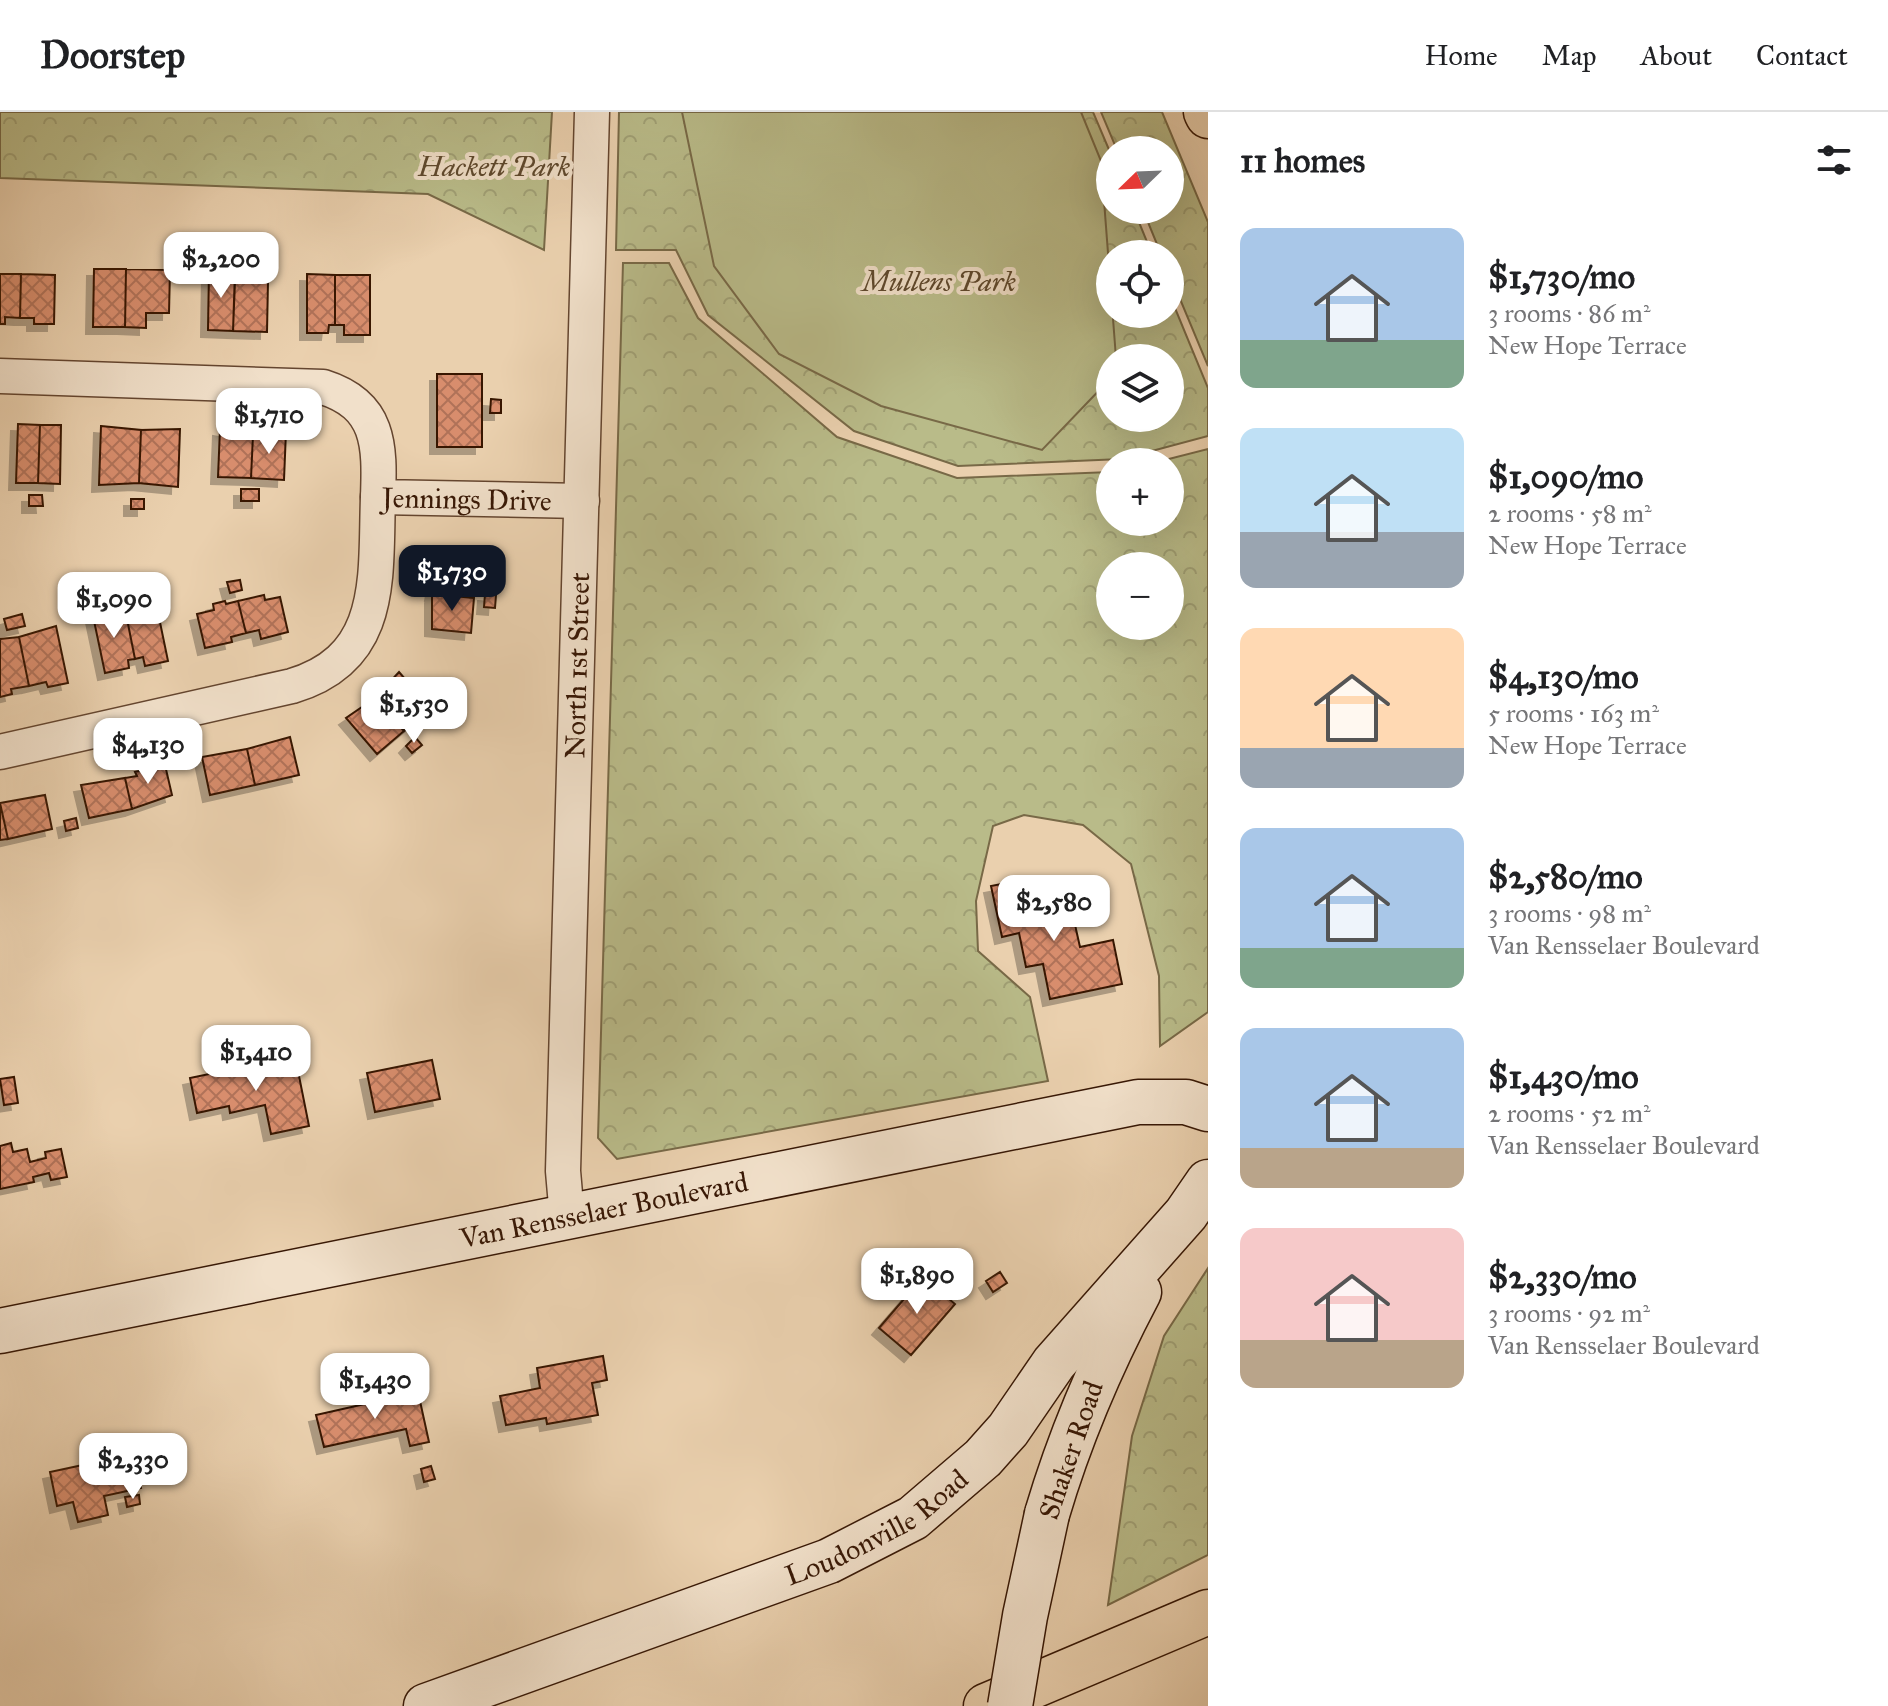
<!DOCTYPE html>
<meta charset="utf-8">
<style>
:root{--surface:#fff;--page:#f6f6f6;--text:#202124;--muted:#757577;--line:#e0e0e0;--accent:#111827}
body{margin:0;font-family:"IM FELL Great Primer",serif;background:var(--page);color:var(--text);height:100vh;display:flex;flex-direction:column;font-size:30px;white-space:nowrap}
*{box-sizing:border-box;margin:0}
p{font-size:26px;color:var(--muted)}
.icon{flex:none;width:44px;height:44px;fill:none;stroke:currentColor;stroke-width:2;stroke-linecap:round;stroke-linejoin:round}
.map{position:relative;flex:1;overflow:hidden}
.drawer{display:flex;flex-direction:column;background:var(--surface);width:680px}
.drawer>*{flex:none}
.needle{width:52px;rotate:247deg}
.controls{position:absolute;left:1096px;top:24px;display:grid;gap:16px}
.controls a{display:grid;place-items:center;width:88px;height:88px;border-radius:50%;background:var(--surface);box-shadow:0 8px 32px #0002;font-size:40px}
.price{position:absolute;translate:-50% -68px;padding:0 18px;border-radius:16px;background:#fff;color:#222;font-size:26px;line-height:52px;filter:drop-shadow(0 2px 4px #0008)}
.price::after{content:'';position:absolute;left:50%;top:48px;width:24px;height:18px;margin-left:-12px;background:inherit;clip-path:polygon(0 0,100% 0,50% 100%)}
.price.active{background:var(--accent);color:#fff}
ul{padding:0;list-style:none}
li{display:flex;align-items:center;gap:24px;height:200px;padding:0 32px}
li span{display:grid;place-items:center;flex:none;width:224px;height:160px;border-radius:16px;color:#555}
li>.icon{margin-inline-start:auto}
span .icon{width:96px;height:96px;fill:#fffc;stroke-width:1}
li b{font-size:34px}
h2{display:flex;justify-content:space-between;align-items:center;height:96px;padding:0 32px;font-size:34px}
header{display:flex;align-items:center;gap:48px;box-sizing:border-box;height:112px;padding:0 40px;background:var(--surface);border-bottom:2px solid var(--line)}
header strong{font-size:38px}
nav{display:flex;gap:44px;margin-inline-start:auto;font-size:28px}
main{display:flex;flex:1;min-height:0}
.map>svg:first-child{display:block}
.forest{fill:url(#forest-crowns);stroke:#786947;stroke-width:2;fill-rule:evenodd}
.pitch{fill:#b9bb89;stroke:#786947;stroke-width:2}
.building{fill:url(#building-cross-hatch);stroke:#371705;stroke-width:2;filter:url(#shadow)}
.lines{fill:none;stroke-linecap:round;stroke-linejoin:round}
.street-casing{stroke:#64452f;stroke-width:37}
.secondary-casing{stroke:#371705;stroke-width:47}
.highway-casing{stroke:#371705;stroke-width:47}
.street{stroke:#f1e0ca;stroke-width:34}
.secondary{stroke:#f1e0ca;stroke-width:44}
.highway{stroke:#ead0ae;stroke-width:44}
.secondary-bridge-casing{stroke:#371705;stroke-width:47;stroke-linecap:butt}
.secondary-bridge{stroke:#f1e0ca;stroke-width:44}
.labels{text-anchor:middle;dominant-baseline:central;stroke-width:8;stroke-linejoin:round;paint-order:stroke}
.park-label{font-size:28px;font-style:italic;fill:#5e482d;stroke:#f1e0ca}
.street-label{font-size:28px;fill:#371705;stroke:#f1e0ca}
</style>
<header>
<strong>Doorstep</strong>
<nav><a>Home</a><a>Map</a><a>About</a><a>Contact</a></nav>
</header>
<main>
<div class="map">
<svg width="1208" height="1594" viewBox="0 0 1208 1594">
<defs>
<pattern id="forest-crowns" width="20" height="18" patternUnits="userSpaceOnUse" patternTransform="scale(2)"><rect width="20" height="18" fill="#b9bb89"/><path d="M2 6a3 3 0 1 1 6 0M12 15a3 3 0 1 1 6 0" fill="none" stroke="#a0a075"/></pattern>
<pattern id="building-cross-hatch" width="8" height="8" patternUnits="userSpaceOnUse" patternTransform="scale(2)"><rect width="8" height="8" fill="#d88d6d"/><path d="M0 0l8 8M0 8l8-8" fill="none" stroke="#b07258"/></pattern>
<filter id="shadow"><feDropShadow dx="-7" dy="7" stdDeviation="0" flood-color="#0004"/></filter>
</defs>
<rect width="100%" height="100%" fill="#ead0ae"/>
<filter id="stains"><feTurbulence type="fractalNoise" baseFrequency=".0025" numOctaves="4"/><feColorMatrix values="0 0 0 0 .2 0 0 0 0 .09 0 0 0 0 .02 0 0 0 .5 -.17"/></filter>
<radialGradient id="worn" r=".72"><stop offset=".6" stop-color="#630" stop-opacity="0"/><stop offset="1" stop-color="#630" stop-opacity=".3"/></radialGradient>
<path class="forest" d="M0,0H552L544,138L428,82L0,66Z
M619,0H1093L1110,40V98H1134L1152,142H1110V202H1170V184L1208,276V324L1122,347L958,354L854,319L708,203L676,138H616ZM1110,246H1170V306H1110Z
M1101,0H1162L1208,110V254L1170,163V142H1161L1143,98H1170V38H1117Z
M623,151H669L698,206L837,325L957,366L1110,360V410H1170V350H1157L1208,337V900L1160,934L1159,864L1131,752L1083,713L1024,703L993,714L976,789L978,839L1030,885L1048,969L617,1047L598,1026ZM1170,454V514H1110V454Z
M1208,1156V1443L1108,1493L1132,1324L1164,1224Z"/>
<path class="pitch" d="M682,0H1081L1101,49L1116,246H1110V267L1042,338L881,294L779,242L714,154Z"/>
<path class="building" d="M94,157H126L125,215H93Z
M126,157L170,158L169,201H146V216L125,215Z
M209,158L235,159L233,219L208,218Z
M0,162H21L20,206L5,205V212H0Z
M21,162L55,163L54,212H34V206H20Z
M307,162L335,163V213H329L328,221H307Z
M335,163H370V223H344V213H335Z
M235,169H268L267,220L233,219Z
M437,262H482V335H437Z
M491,287L501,288V301H490Z
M18,312L40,313L38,371H16Z
M40,313H61L60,372L38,371Z
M101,314L141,318L139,371L99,373Z
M180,317L178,375L139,371L141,318Z
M220,317L253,323L251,366L218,365Z
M267,319H286L284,368L251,366L253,323H267Z
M241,377H259V389H241Z
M29,383H42L43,394H29Z
M131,387H144V397H131Z
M438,448L477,452L474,486L432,482Z
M240,468L242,478L230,481L227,470Z
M432,482L474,486L471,521L432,517Z
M485,482L496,483L495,496L484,495Z
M264,483L265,488L280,485L288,520L261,527L259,518L246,521L238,489Z
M225,489L226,492L238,489L246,521L231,525L232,530L205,536L197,502L214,498L213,492Z
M156,491L168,549L145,554L143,545L135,547L125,497Z
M125,497L135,547L128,548L129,556L105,561L93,504Z
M22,502L25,514L7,518L4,507Z
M56,514L68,571L48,575L46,570L29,574L19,525Z
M19,525L29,574L11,577L12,582L0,585V527Z
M399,560L430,596L404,619L375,586Z
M375,586L404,619L377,642L346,606Z
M290,625L299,663L255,673L247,637Z
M415,625L422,633L412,641L406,634Z
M247,637L255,673L210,683L202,645Z
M165,653L172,683L132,697L125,666L137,664L135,660Z
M125,666L132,697L89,706L81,673Z
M45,683L52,717L8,727L0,691Z
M0,691L8,727L0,728Z
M76,706L78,716L66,719L64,709Z
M1033,766L1042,810L1073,804L1080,835L1113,828L1122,872L1050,887L1043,852L1026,855L1019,821L1002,825L991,774Z
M295,944L309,1014L271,1022L265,993L230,1001L229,994L197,1001L190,966Z
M432,948L440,987L375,1000L367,961Z
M14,965L18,991L4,993L0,967Z
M11,1031L13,1040L27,1037L30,1050L46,1046L45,1040L61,1037L67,1065L51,1068L49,1061L33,1065L34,1070L0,1077V1034Z
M1000,1160L1007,1171L993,1180L986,1169Z
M923,1165L955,1192L911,1243L879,1216Z
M603,1244L607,1268L592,1271L598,1303L547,1312L546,1306L506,1313L500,1284L540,1276L537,1256Z
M418,1280L429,1330L410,1334L406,1317L324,1335L316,1303Z
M134,1342L141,1376L104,1384L108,1403L78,1410L73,1390L57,1394L50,1360Z
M431,1354L435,1367L424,1370L421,1357Z
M139,1383L140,1392L127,1395L125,1385Z"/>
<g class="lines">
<defs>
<g id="street">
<path id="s1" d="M0,264L323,275C380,293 380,333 378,385L582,389"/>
<path d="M0,640L292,574C386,546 375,464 378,385"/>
<path id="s2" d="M567,1105L563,1059L592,0"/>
</g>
<g id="secondary">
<path id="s3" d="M0,1219L1138,990H1186L1208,997"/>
<path d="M1047,1402C1070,1324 1101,1252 1139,1180"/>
<path id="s4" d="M426,1594L829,1449L913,1406L983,1346L1008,1318L1054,1251L1186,1102L1208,1070"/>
</g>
<path id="highway" d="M1206,0L1208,4
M986,1594L1208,1500"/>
</defs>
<use href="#street" class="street-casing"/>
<use href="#secondary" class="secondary-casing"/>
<use href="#highway" class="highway-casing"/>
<use href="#street" class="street"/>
<use href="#secondary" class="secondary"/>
<use href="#highway" class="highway"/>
<defs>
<path id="secondary-bridge" d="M1010,1594L1025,1504L1047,1402"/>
</defs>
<use href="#secondary-bridge" class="secondary-bridge-casing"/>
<use href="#secondary-bridge" class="secondary-bridge"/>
</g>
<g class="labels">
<g class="park-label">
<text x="494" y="54">Hackett Park</text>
<text x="939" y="169">Mullens Park</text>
</g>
<g class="street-label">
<text stroke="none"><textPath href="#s1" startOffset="548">Jennings Drive</textPath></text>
<text stroke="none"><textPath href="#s2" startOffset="552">North 1st Street</textPath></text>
<text stroke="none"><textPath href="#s3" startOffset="616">Van Rensselaer Boulevard</textPath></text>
<text transform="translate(1071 1338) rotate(-71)">Shaker Road</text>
<text stroke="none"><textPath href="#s4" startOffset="486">Loudonville Road</textPath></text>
</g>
</g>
<rect width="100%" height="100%" filter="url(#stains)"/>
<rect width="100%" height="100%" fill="url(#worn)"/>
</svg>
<div class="controls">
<a><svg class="needle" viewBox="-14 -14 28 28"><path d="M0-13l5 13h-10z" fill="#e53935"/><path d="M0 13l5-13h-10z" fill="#757577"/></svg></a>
<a><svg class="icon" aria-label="locate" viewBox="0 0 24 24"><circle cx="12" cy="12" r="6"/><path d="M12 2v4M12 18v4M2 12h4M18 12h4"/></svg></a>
<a><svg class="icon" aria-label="layers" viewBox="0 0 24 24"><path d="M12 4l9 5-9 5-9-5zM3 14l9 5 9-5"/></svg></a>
<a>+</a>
<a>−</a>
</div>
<b class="price" style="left:221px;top:188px">$2,200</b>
<b class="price" style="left:269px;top:344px">$1,710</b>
<b class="price active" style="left:452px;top:501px">$1,730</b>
<b class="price" style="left:114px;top:528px">$1,090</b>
<b class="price" style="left:414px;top:633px">$1,530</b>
<b class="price" style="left:148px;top:674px">$4,130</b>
<b class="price" style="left:1054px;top:831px">$2,580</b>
<b class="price" style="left:256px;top:981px">$1,410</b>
<b class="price" style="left:917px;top:1204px">$1,890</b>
<b class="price" style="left:375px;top:1309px">$1,430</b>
<b class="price" style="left:133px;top:1389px">$2,330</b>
</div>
<section class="drawer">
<h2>11 homes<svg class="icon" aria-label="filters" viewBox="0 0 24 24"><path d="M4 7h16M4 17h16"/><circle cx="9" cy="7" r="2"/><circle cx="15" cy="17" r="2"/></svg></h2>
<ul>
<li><span style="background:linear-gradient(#a9c7e8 70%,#7fa58c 0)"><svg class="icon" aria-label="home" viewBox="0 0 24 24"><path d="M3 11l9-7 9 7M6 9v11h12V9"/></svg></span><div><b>$1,730/mo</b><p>3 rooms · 86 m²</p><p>New Hope Terrace</p></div></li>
<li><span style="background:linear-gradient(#bfe0f5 65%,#9aa5b1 0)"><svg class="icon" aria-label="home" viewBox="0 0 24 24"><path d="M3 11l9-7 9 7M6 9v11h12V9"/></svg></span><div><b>$1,090/mo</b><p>2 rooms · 58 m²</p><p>New Hope Terrace</p></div></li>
<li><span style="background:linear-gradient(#ffd9b3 75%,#9aa5b1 0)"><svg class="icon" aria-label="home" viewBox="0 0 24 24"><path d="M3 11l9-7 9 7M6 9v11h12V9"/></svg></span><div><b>$4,130/mo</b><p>5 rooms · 163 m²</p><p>New Hope Terrace</p></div></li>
<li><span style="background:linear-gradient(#a9c7e8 75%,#7fa58c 0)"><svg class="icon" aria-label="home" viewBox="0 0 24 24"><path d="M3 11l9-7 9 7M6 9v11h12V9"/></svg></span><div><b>$2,580/mo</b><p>3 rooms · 98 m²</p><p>Van Rensselaer Boulevard</p></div></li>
<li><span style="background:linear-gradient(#a9c7e8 75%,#b9a48a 0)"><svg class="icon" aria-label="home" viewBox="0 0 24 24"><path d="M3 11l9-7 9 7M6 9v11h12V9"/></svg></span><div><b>$1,430/mo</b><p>2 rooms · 52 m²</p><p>Van Rensselaer Boulevard</p></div></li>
<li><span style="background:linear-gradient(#f6c9c9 70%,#b9a48a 0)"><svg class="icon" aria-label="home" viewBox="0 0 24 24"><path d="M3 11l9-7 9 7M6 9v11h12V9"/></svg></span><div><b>$2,330/mo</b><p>3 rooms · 92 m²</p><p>Van Rensselaer Boulevard</p></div></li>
</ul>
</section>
</main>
